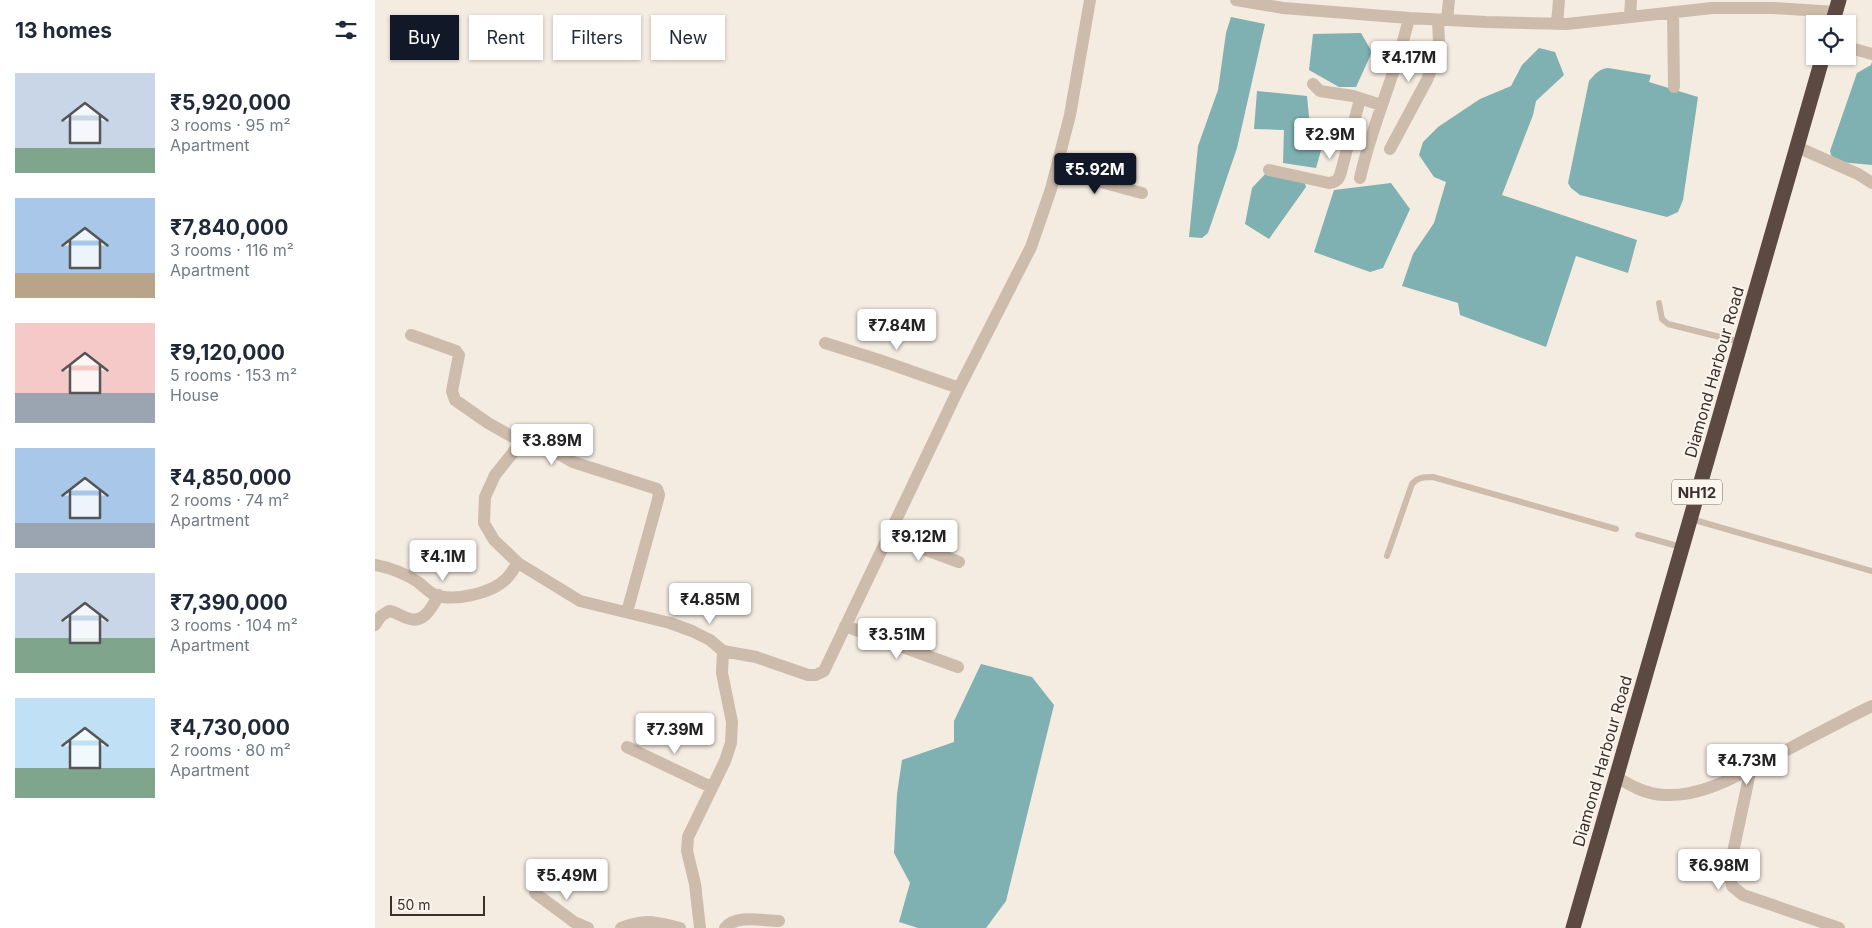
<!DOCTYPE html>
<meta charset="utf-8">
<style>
:root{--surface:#fff;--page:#f2f2f3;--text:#1f2937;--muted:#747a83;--accent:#111827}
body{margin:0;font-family:Inter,sans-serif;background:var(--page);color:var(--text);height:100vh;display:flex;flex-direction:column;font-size:19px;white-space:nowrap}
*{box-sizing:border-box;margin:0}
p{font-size:16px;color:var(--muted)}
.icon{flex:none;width:28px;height:28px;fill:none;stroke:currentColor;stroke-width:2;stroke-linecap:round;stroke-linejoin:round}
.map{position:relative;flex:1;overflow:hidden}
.sheet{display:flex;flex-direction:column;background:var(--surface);width:375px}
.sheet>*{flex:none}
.guide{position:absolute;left:15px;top:15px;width:475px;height:45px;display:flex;gap:10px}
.fabs{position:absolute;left:1431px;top:15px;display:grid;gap:10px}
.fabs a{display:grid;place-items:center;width:50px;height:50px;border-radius:0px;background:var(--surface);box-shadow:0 1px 4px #0004;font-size:25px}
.scale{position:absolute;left:15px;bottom:12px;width:95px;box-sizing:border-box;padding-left:5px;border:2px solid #3b302b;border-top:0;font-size:14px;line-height:18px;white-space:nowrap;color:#3b302b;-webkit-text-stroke:4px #fbf5ee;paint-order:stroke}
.price{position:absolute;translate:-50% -42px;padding:0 11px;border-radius:5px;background:#fff;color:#222;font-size:16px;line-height:32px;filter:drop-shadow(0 1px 2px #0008)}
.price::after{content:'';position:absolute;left:50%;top:30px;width:15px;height:11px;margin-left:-8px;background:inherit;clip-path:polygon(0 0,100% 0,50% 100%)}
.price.selected{background:var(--accent);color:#fff}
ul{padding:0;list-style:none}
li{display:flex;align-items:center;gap:15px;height:125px;padding:0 15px}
li span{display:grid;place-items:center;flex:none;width:140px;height:100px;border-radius:0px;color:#555}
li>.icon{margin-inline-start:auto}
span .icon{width:60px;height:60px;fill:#fffc;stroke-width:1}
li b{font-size:21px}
h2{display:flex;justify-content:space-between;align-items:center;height:60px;padding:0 15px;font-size:21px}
.chip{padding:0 18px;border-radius:0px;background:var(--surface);box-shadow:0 1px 4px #0004;font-size:18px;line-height:45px}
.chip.selected{background:var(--accent);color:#fff}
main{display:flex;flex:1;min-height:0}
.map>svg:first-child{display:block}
.water{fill:#7fb0b2}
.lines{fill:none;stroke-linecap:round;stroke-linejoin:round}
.lane{stroke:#cdbbac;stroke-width:6}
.street{stroke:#cdbbac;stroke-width:12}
.highway{stroke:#5c4a42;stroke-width:15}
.labels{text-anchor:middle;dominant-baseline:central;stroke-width:4;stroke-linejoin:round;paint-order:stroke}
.shield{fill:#fbf5ee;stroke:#756b66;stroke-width:1}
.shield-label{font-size:15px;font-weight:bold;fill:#3b302b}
.street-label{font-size:16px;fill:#3b302b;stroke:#fbf5ee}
</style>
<main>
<section class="sheet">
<h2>13 homes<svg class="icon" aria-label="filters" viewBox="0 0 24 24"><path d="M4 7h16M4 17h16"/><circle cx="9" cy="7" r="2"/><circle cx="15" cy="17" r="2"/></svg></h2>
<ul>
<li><span style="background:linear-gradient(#c9d6e8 75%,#7fa58c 0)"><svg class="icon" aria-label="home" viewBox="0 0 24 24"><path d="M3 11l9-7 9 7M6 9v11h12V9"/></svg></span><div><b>₹5,920,000</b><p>3 rooms · 95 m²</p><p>Apartment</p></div></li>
<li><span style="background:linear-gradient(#a9c7e8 75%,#b9a48a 0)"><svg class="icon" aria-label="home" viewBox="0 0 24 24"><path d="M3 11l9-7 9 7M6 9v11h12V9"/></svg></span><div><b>₹7,840,000</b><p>3 rooms · 116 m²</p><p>Apartment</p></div></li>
<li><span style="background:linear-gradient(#f6c9c9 70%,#9aa5b1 0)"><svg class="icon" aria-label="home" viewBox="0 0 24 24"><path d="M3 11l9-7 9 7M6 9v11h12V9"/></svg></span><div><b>₹9,120,000</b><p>5 rooms · 153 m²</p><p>House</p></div></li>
<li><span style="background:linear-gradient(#a9c7e8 75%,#9aa5b1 0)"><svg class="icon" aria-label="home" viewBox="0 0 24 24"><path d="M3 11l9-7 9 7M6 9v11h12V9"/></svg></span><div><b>₹4,850,000</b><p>2 rooms · 74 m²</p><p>Apartment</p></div></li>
<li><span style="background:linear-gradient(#c9d6e8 65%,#7fa58c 0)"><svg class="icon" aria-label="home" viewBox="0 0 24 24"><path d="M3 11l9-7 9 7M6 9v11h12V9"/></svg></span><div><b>₹7,390,000</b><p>3 rooms · 104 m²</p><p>Apartment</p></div></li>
<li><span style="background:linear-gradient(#bfe0f5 70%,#7fa58c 0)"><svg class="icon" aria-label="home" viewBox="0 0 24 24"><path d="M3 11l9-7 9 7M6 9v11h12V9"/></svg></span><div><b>₹4,730,000</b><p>2 rooms · 80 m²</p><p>Apartment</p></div></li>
</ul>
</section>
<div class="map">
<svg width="1497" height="928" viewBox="0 0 1497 928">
<rect width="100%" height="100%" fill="#f4ebe1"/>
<path class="water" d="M856,17L890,24L862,148L833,233L827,238L814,237L823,146L843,90L851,33Z
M986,33L997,52L981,87H964L934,70L938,34Z
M1164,48L1180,52L1189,75L1161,101L1158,115L1127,195L1262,240L1253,273L1201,256L1171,347L1085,315L1083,303L1027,286L1038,254L1059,223L1071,182L1059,177L1044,155L1048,142L1063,127L1105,99L1136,86L1147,65Z
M1497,62V165L1465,162L1457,158L1455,151L1482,73L1496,65Z
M1233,68L1276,75L1274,82L1323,97L1308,200L1303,212L1292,217L1205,195L1196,188L1193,183L1214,81C1220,74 1224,69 1233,68Z
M882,91L932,96L934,117L949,140L941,168L908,163L909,130L879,129Z
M893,171L928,177L931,187L894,239L870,224L877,188Z
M1016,183L1035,209L1008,268L995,272L939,252L959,190Z
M606,664L657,677L679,705L631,901L611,928H543L524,922L535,883L519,853L522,794L527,760L579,742V721Z"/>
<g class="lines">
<path class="lane" d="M1284,303L1287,319L1293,324L1365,342
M1316,519L1497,571
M1263,535L1306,547
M1012,556L1037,484C1043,477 1049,477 1058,477L1241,529"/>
<path class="street" d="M861,0L908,8L1034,18L1111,22L1192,24L1337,8H1398L1461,12
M1298,12L1299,87
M1255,17L1256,0
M1072,20L1074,0
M1182,24L1184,0
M1472,47L1497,54
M938,84L945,91L978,96L1006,105
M1422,147L1483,174L1497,183
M1015,149L1052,80L1060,60L1064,42L1063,20
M681,170L767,193
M894,170L954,183C962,182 964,179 966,172L985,99
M985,178C997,123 1022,72 1034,18
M36,335L81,351L84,355L77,391L80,400L113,423L136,436L177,450L198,462L282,489L284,495L282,503L252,612
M450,343L504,360L584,388
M148,440L120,475L110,497L109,523L119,540L143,563L205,601L295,623L317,631L335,640L348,651L347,673L357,722L356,743L350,761L313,837L312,851L320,884L325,928
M513,536L584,562
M0,565C16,568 29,573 43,582C48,586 53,591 58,594C77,603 117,593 131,579C136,574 139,568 143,563
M0,625L6,616L14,611C21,612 26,616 32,618C49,625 56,608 64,595
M470,626L583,667
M348,651L381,657L433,675H441L449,671L584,388L656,247L676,189L695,115L715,0
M252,747L336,787
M1376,768L1354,871L1357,886L1368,895L1464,928
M1240,776C1256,786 1270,794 1289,795C1331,797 1370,771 1406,753C1436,737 1466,721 1497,706
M160,893L199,922L213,928
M246,928C271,918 280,922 305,928
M350,928C361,914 388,921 404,921"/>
<path class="highway" d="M1457,24L1464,0
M1198,928L1448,56"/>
</g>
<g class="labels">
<rect class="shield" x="1297" y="479.5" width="50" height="25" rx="4"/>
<g class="shield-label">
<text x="1322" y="492">NH12</text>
</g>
<g class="street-label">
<text transform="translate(1339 372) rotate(-74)">Diamond Harbour Road</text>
<text transform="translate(1227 761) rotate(-74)">Diamond Harbour Road</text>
</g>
</g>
</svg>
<div class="fabs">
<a><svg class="icon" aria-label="locate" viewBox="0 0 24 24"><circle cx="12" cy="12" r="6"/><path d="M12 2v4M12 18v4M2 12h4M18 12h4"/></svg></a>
</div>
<div class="scale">50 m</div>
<b class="price" style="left:1034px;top:83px">₹4.17M</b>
<b class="price" style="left:955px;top:160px">₹2.9M</b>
<b class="price selected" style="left:720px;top:195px">₹5.92M</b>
<b class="price" style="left:522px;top:351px">₹7.84M</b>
<b class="price" style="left:177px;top:466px">₹3.89M</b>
<b class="price" style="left:544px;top:562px">₹9.12M</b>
<b class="price" style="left:68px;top:582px">₹4.1M</b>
<b class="price" style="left:335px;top:625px">₹4.85M</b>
<b class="price" style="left:522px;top:660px">₹3.51M</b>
<b class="price" style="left:300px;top:755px">₹7.39M</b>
<b class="price" style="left:1372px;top:786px">₹4.73M</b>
<b class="price" style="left:1344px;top:891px">₹6.98M</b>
<b class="price" style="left:192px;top:901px">₹5.49M</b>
<div class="guide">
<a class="chip selected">Buy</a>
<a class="chip">Rent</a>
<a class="chip">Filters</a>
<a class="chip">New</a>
</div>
</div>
</main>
